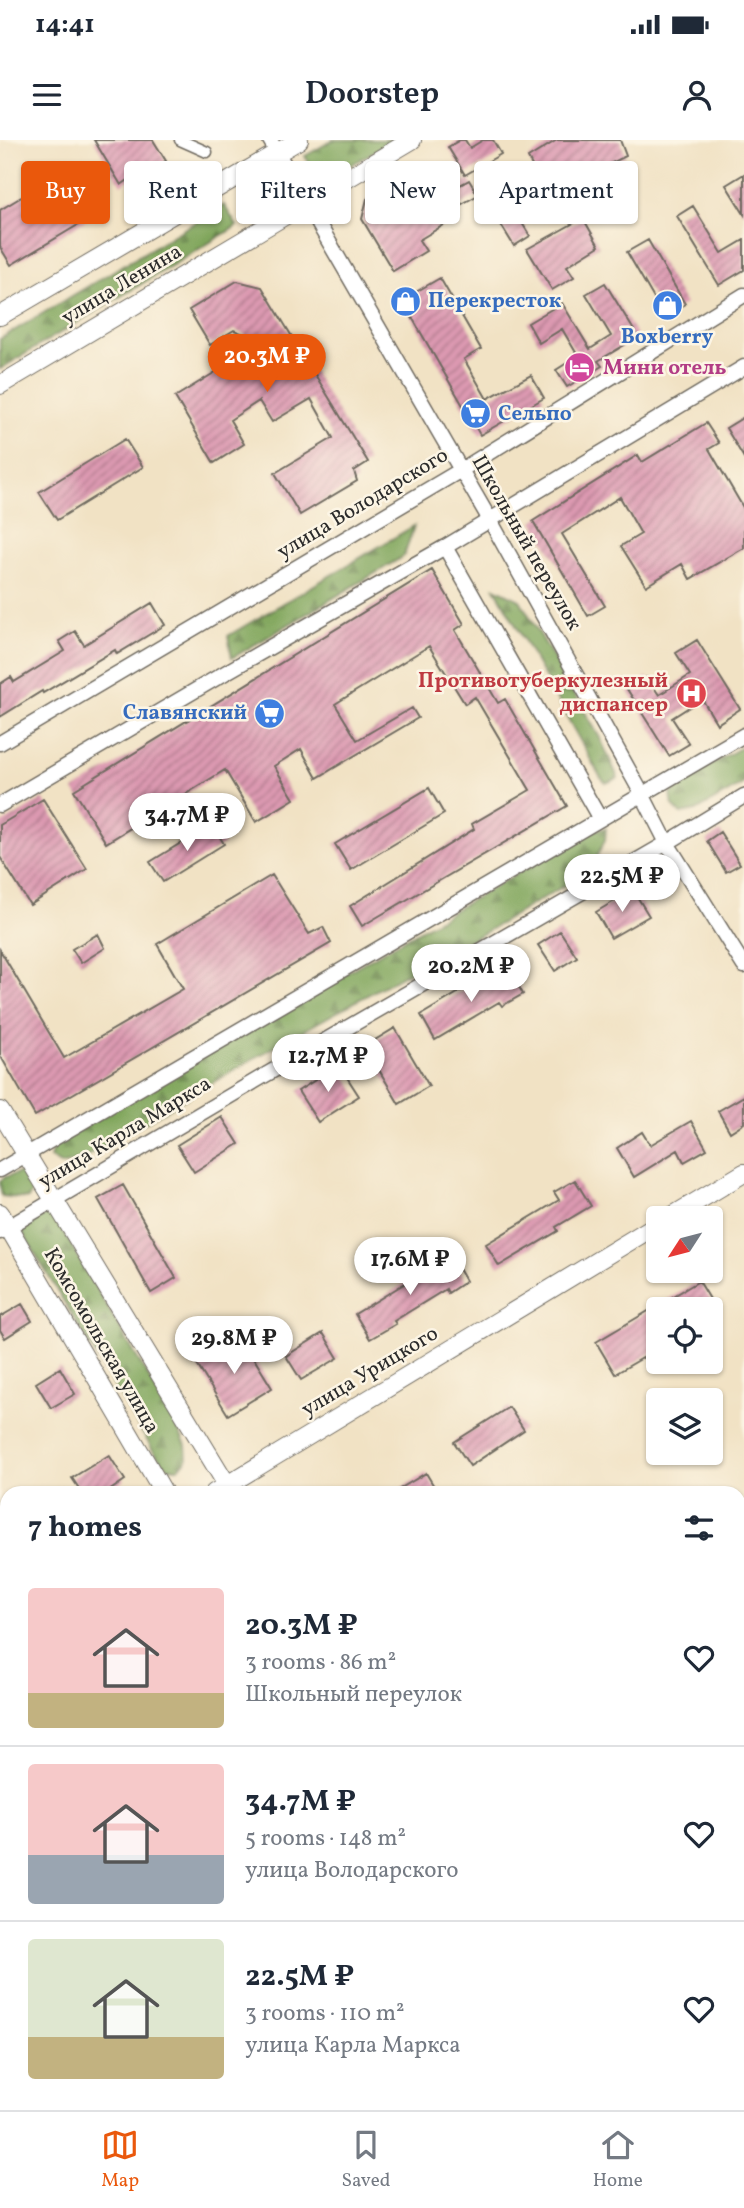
<!DOCTYPE html>
<meta charset="utf-8">
<style>
:root{--surface:#fff;--page:#f6f6f7;--text:#1f2937;--muted:#747a83;--line:#e0e1e3;--accent:#ea580c}
body{margin:0;font-family:Vollkorn,serif;background:var(--page);color:var(--text);height:100vh;display:flex;flex-direction:column;font-size:26px;white-space:nowrap}
*{box-sizing:border-box;margin:0}
p{font-size:23px;color:var(--muted)}
.icon{flex:none;width:38px;height:38px;fill:none;stroke:currentColor;stroke-width:2;stroke-linecap:round;stroke-linejoin:round}
.map{position:relative;flex:1;overflow:hidden}
.sheet{position:absolute;left:0px;top:1346px;width:746px;height:625px;display:flex;flex-direction:column;background:var(--surface);border-radius:21px 21px 0 0;box-shadow:0 2px 5px #0004}
.sheet>*{flex:none}
.banner{position:absolute;left:21px;top:21px;width:704px;height:63px;display:flex;gap:14px}
.needle{width:46px;rotate:234deg}
.buttons{position:absolute;left:646px;top:1066px;display:grid;gap:14px}
.buttons a{display:grid;place-items:center;width:77px;height:77px;border-radius:7px;background:var(--surface);box-shadow:0 2px 5px #0004;font-size:35px}
.price{position:absolute;translate:-50% -60px;padding:0 16px;border-radius:24px;background:#fff;color:#222;font-size:23px;line-height:46px;filter:drop-shadow(0 2px 4px #0008)}
.price::after{content:'';position:absolute;left:50%;top:42px;width:21px;height:16px;margin-left:-10px;background:inherit;clip-path:polygon(0 0,100% 0,50% 100%)}
.price.current{background:var(--accent);color:#fff}
ul{padding:0;list-style:none}
li{display:flex;align-items:center;gap:21px;height:175px;padding:0 28px}
li+li{border-top:2px solid var(--line)}
li span{display:grid;place-items:center;flex:none;width:196px;height:140px;border-radius:7px;color:#555}
li>.icon{margin-inline-start:auto}
span .icon{width:84px;height:84px;fill:#fffc;stroke-width:1}
li b{font-size:30px}
h2{display:flex;justify-content:space-between;align-items:center;height:84px;padding:0 28px;font-size:30px}
.chip{padding:0 24px;border-radius:7px;background:var(--surface);box-shadow:0 2px 5px #0004;font-size:24px;line-height:63px}
.chip.current{background:var(--accent);color:#fff}
.status{display:flex;justify-content:space-between;align-items:center;height:49px;padding:0 35px;background:var(--surface);direction:ltr}
.status svg{height:19px;fill:currentColor}
header{display:flex;justify-content:space-between;align-items:center;height:91px;padding:0 28px;background:var(--surface);font-size:32px;font-weight:600}
.dock{display:flex;justify-content:space-around;align-items:center;height:98px;border-top:2px solid var(--line);background:var(--surface);font-size:19px;color:var(--muted)}
.dock a{display:grid;justify-items:center;gap:4px}
.dock .current{color:var(--accent)}
.map>svg:first-child{display:block}
.forest{fill:url(#forest-firs);stroke:#566844;stroke-width:2}
.pitch{fill:#a0bf67;stroke:#667549;stroke-width:2}
.building{fill:url(#building-hatch)}
.lines{fill:none;stroke-linecap:round;stroke-linejoin:round}
.pedestrian-casing{stroke:#706b61;stroke-width:13}
.minor-casing{stroke:#706b61;stroke-width:17}
.tertiary-casing{stroke:#706b61;stroke-width:20}
.pedestrian{stroke:#fff;stroke-width:10}
.minor{stroke:#fff;stroke-width:14}
.tertiary{stroke:#fff;stroke-width:18}
.labels{text-anchor:middle;dominant-baseline:central;stroke-width:5;stroke-linejoin:round;paint-order:stroke}
.street-label{font-size:21px;fill:#2b2b2b;stroke:#fcf5e5}
.shop-label{font-size:21px;font-weight:bold;fill:#366cbe;stroke:#fcf5e5;text-anchor:start}
.hotel-label{font-size:21px;font-weight:bold;fill:#b23c85;stroke:#fcf5e5;text-anchor:start}
.health-label{font-size:21px;font-weight:bold;fill:#be3a42;stroke:#fcf5e5;text-anchor:end}
</style>
<div class="status"><b>14:41</b><svg viewBox="0 0 49 12"><path d="M0 12V9h3v3zM5 12V6h3v6zM10 12V3h3v9zM15 12V0h3v12zM26 1h20v11H26zM47 4h2v5h-2z"/></svg></div>
<header><svg class="icon" aria-label="menu" viewBox="0 0 24 24"><path d="M4 6h16M4 12h16M4 18h16"/></svg>Doorstep<svg class="icon" aria-label="person" viewBox="0 0 24 24"><circle cx="12" cy="8" r="4"/><path d="M4 21q1-7 8-7t8 7"/></svg></header>
<div class="map">
<svg width="744" height="1970" viewBox="0 0 744 1970">
<defs>
<pattern id="forest-firs" width="22" height="20" patternUnits="userSpaceOnUse" patternTransform="scale(1.75)"><rect width="22" height="20" fill="#80a65c"/><path d="M5 1l3.5 6h-7zM16 11l3.5 6h-7z" fill="#69874c"/></pattern>
<pattern id="building-hatch" width="6" height="6" patternUnits="userSpaceOnUse" patternTransform="scale(1.75)"><rect width="6" height="6" fill="#dc99b1"/><path d="M-1 1l2-2M0 6l6-6M5 7l2-2" fill="none" stroke="#b37d90"/></pattern>
</defs>
<rect width="100%" height="100%" fill="#fcf5e5"/>
<filter id="ink" filterUnits="userSpaceOnUse"><feTurbulence type="fractalNoise" baseFrequency=".0143" numOctaves="2"/><feDisplacementMap in="SourceGraphic" scale="14" xChannelSelector="R" yChannelSelector="G"/><feConvolveMatrix kernelMatrix="1 2 1 2 8 2 1 2 1" color-interpolation-filters="sRGB"/></filter>
<filter id="wash" filterUnits="userSpaceOnUse"><feTurbulence type="fractalNoise" baseFrequency=".00686" numOctaves="4" result="noise"/><feDisplacementMap in="SourceGraphic" scale="28" xChannelSelector="R" yChannelSelector="G"/><feGaussianBlur stdDeviation="1.57" result="paint"/><feColorMatrix in="noise" values="0 0 0 0 0 0 0 0 0 0 0 0 0 0 0 0 0 1.4 0 .05"/><feComposite in="paint" operator="in"/></filter>
<g filter="url(#wash)">
<rect width="100%" height="100%" fill="#f1e2c4"/>
<path class="forest" d="M333,0H393L321,43L305,16Z
M274,37L285,58L254,76L243,56Z
M224,65L237,86L0,229V199Z
M414,386L404,416L232,518L228,496Z
M495,448L520,460L600,598L618,638L606,643L601,638Z
M744,606V643L696,671L681,674L673,666L671,654L688,638Z
M606,688L605,700L595,720L577,738L484,793L423,824L267,911L84,1018L62,1025L50,1018L55,1001L591,691Z
M19,1033L29,1034L34,1047L28,1059L2,1056L0,1042L5,1037Z
M51,1071L167,1269L186,1305L187,1320L178,1328H168L154,1312L21,1090Z"/>
<path class="pitch" d="M744,1735V1878L738,1875V1738Z"/>
<g id="blocks">
<path class="building" d="M94,0H153L166,21L149,31L152,36L139,44L134,36L121,45Z
M460,0H465L470,8L483,0H493L501,14L465,35L448,7Z
M557,0H620L626,16L547,55L528,18Z
M71,27L98,73L11,125L0,107V70Z
M421,27L438,57L469,40L478,55L448,72L452,80L419,100L426,111L393,131L362,79L367,59Z
M744,34V74L726,45Z
M511,65L530,96L514,106L495,75Z
M693,66L722,113L744,100V130L719,145L677,76Z
M583,78L599,106L567,126L574,137L552,150L527,109Z
M648,100L685,164L664,176L627,112Z
M440,138L481,209L464,219L487,259L531,235L544,258L480,295L402,160Z
M237,141L262,147L368,322L354,331L357,341L300,375L275,333L333,298L311,259L272,282L259,261L230,280L244,304L214,323L175,257L253,209L244,194L234,190L210,205L189,170Z
M605,143L638,197L598,221L602,226L567,247L556,230L578,216L562,189L539,203L528,183L562,163L590,209L611,196L586,154Z
M744,277V318L726,288Z
M706,283L719,303L709,309L744,369V408L690,439L682,424L646,446L621,406L641,394L620,357L562,394L605,466L588,476L533,381L638,315L642,322Z
M125,299L143,327L57,380L39,352Z
M432,430L464,484L455,490L498,563L505,559L567,666L362,786L350,766L474,689L472,684L530,650L475,557L465,564L429,506L335,564L357,600L412,568L418,578L317,638L301,609L274,626L294,659L256,682L225,630L106,703L74,650Z
M152,463L165,485L117,514L115,510L43,553L42,551L0,577V544L11,537L14,542L65,511L59,501L75,491L84,505Z
M697,500L740,569L717,584L702,559L672,578L689,604L669,616L627,549L647,537L659,555L690,535L676,513Z
M429,648L444,674L351,730L335,704Z
M43,659L87,729L30,765L0,717V685Z
M212,684L224,704L163,742L150,722Z
M720,692L740,724L726,732L707,701Z
M272,735L309,794L323,787L331,803L35,976L0,915V810L64,918L183,849L157,804Z
M633,750L649,776L611,798L596,772Z
M560,791L577,817L555,831L538,805Z
M98,794L105,808L81,823L72,809Z
M509,829L523,854L502,866L499,862L435,900L421,875L466,848L469,852Z
M395,888L429,946L399,964L365,906Z
M339,925L359,956L318,982L298,951Z
M744,956V983L730,992L718,971Z
M222,977L239,1004L194,1032L177,1005Z
M691,981L707,1009L684,1022L678,1010L634,1037L617,1008L642,992L650,1005Z
M575,1040L591,1066L556,1087L558,1091L499,1126L486,1104L559,1060L554,1052Z
M123,1045L176,1138L151,1153L98,1059Z
M451,1115L466,1141L448,1153L446,1149L394,1181L396,1184L370,1199L355,1174Z
M699,1141L716,1169H658V1209L615,1234L596,1202Z
M22,1164L32,1181L5,1198L0,1190V1177Z
M323,1193L338,1218L301,1240L286,1216Z
M240,1196L272,1248L228,1275L196,1223Z
M60,1228L75,1254L51,1268L36,1243Z
M509,1267L524,1290L470,1326L454,1302Z
M109,1315L125,1340L106,1353H82L72,1338Z
M426,1333L438,1353H393Z"/>
</g>
</g>
<g filter="url(#ink)">
<use href="#blocks" fill-opacity="0" stroke="#706b61" stroke-width="2"/>
<g class="lines">
<defs>
<path id="pedestrian" d="M180,0L207,12"/>
<path id="minor" d="M270,0L490,380L642,654L667,703L744,826
M445,407L600,679
M0,603L461,330L744,155
M0,665L230,530L445,407L744,227
M0,1030L744,595
M0,1092L262,937L667,703L744,656
M738,1653L744,1650
M0,1855L7,1851
M0,1936L7,1933
M575,1970L586,1964"/>
<path id="tertiary" d="M0,176L299,0
M0,245L412,0
M0,971L232,1353
M0,1073L164,1353
M669,1078L744,1033
M214,1353L658,1084
M0,1481L7,1477
M516,1964L520,1970
M590,1964L593,1970"/>
</defs>
<use href="#pedestrian" class="pedestrian-casing"/>
<use href="#minor" class="minor-casing"/>
<use href="#tertiary" class="tertiary-casing"/>
<use href="#pedestrian" class="pedestrian"/>
<use href="#minor" class="minor"/>
<use href="#tertiary" class="tertiary"/>
</g>
</g>
<defs>
<symbol id="shop-disc" viewBox="-11 -11 22 22"><circle r="9.5" fill="#3f7fe0" stroke="#fcf5e5"/><path d="M-5-2.5h2.3a2.7 3.5 0 0 1 5.4 0H5L5.5 6h-11ZM-1.5-2.5h3a1.5 2.3 0 0 0-3 0Z" fill="#fff"/></symbol>
<symbol id="hotel-disc" viewBox="-11 -11 22 22"><circle r="9.5" fill="#d1479c" stroke="#fcf5e5"/><path d="M-6-4.5h1.5V1H6V5H4.5V3h-9V5H-6ZM-4 0a1.8 1.8 0 1 1 3.6 0ZM.5 0V-2.5h3Q6-2.5 6 0Z" fill="#fff"/></symbol>
<symbol id="supermarket-disc" viewBox="-11 -11 22 22"><circle r="9.5" fill="#3f7fe0" stroke="#fcf5e5"/><path d="M-6-5.5h2.5l.6 2H6L4.5 2H-2.5L-4.4-4H-6ZM-1.5 3.2a1.3 1.3 0 1 0 .1 0ZM3 3.2a1.3 1.3 0 1 0 .1 0Z" fill="#fff"/></symbol>
<symbol id="hospital-disc" viewBox="-11 -11 22 22"><circle r="9.5" fill="#e0444e" stroke="#fcf5e5"/><path d="M-5-5h3v3.5h4V-5h3V5h-3V1.5h-4V5h-3Z" fill="#fff"/></symbol>
</defs>
<g fill-rule="evenodd">
<use href="#shop-disc" x="388" y="144" width="35" height="35"/>
<use href="#shop-disc" x="650" y="148" width="35" height="35"/>
<use href="#hotel-disc" x="562" y="210" width="35" height="35"/>
<use href="#supermarket-disc" x="458" y="256" width="35" height="35"/>
<use href="#hospital-disc" x="674" y="536" width="35" height="35"/>
<use href="#supermarket-disc" x="252" y="556" width="35" height="35"/>
</g>
<g class="labels">
<g class="street-label">
<text transform="translate(122 145) rotate(-31)">улица Ленина</text>
<text transform="translate(363 364) rotate(-31)">улица Володарского</text>
<text transform="translate(526 403) rotate(60)">Школьный переулок</text>
<text transform="translate(125 993) rotate(-31)">улица Карла Маркса</text>
<text transform="translate(101 1201) rotate(60)">Комсомольская улица</text>
<text transform="translate(370 1232) rotate(-31)">улица Урицкого</text>
</g>
<g class="shop-label">
<text x="428" y="161">Перекресток</text>
<text x="667" y="197" text-anchor="middle">Boxberry</text>
<text x="498" y="274">Сельпо</text>
<text x="247" y="573" text-anchor="end">Славянский</text>
</g>
<g class="hotel-label">
<text x="603" y="228">Мини отель</text>
</g>
<g class="health-label">
<text x="668" y="541">Противотуберкулезный<tspan x="668" dy="24">диспансер</tspan></text>
</g>
</g>
</svg>
<div class="buttons">
<a><svg class="needle" viewBox="-14 -14 28 28"><path d="M0-13l5 13h-10z" fill="#e53935"/><path d="M0 13l5-13h-10z" fill="#747a83"/></svg></a>
<a><svg class="icon" aria-label="locate" viewBox="0 0 24 24"><circle cx="12" cy="12" r="6"/><path d="M12 2v4M12 18v4M2 12h4M18 12h4"/></svg></a>
<a><svg class="icon" aria-label="layers" viewBox="0 0 24 24"><path d="M12 4l9 5-9 5-9-5zM3 14l9 5 9-5"/></svg></a>
</div>
<b class="price current" style="left:267px;top:254px">20.3M ₽</b>
<b class="price" style="left:187px;top:713px">34.7M ₽</b>
<b class="price" style="left:622px;top:774px">22.5M ₽</b>
<b class="price" style="left:471px;top:864px">20.2M ₽</b>
<b class="price" style="left:328px;top:954px">12.7M ₽</b>
<b class="price" style="left:410px;top:1157px">17.6M ₽</b>
<b class="price" style="left:234px;top:1236px">29.8M ₽</b>
<div class="banner">
<a class="chip current">Buy</a>
<a class="chip">Rent</a>
<a class="chip">Filters</a>
<a class="chip">New</a>
<a class="chip">Apartment</a>
</div>
<section class="sheet">
<h2>7 homes<svg class="icon" aria-label="filters" viewBox="0 0 24 24"><path d="M4 7h16M4 17h16"/><circle cx="9" cy="7" r="2"/><circle cx="15" cy="17" r="2"/></svg></h2>
<ul>
<li><span style="background:linear-gradient(#f6c9c9 75%,#c2b280 0)"><svg class="icon" aria-label="home" viewBox="0 0 24 24"><path d="M3 11l9-7 9 7M6 9v11h12V9"/></svg></span><div><b>20.3M ₽</b><p>3 rooms · 86 m²</p><p>Школьный переулок</p></div><svg class="icon" aria-label="heart" viewBox="0 0 24 24"><path d="M12 20l-8-8c-3-5 5-10 8-4 3-6 11-1 8 4z"/></svg></li>
<li><span style="background:linear-gradient(#f6c9c9 65%,#9aa5b1 0)"><svg class="icon" aria-label="home" viewBox="0 0 24 24"><path d="M3 11l9-7 9 7M6 9v11h12V9"/></svg></span><div><b>34.7M ₽</b><p>5 rooms · 148 m²</p><p>улица Володарского</p></div><svg class="icon" aria-label="heart" viewBox="0 0 24 24"><path d="M12 20l-8-8c-3-5 5-10 8-4 3-6 11-1 8 4z"/></svg></li>
<li><span style="background:linear-gradient(#dfe7d0 70%,#c2b280 0)"><svg class="icon" aria-label="home" viewBox="0 0 24 24"><path d="M3 11l9-7 9 7M6 9v11h12V9"/></svg></span><div><b>22.5M ₽</b><p>3 rooms · 110 m²</p><p>улица Карла Маркса</p></div><svg class="icon" aria-label="heart" viewBox="0 0 24 24"><path d="M12 20l-8-8c-3-5 5-10 8-4 3-6 11-1 8 4z"/></svg></li>
</ul>
</section>
</div>
<nav class="dock">
<a class="current"><svg class="icon" aria-label="map" viewBox="0 0 24 24"><path d="M3 6l6-2 6 2 6-2v14l-6 2-6-2-6 2zM9 4v14M15 6v14"/></svg>Map</a>
<a><svg class="icon" aria-label="saved" viewBox="0 0 24 24"><path d="M7 4h10v16l-5-4-5 4z"/></svg>Saved</a>
<a><svg class="icon" aria-label="home" viewBox="0 0 24 24"><path d="M3 11l9-7 9 7M6 9v11h12V9"/></svg>Home</a>
</nav>
